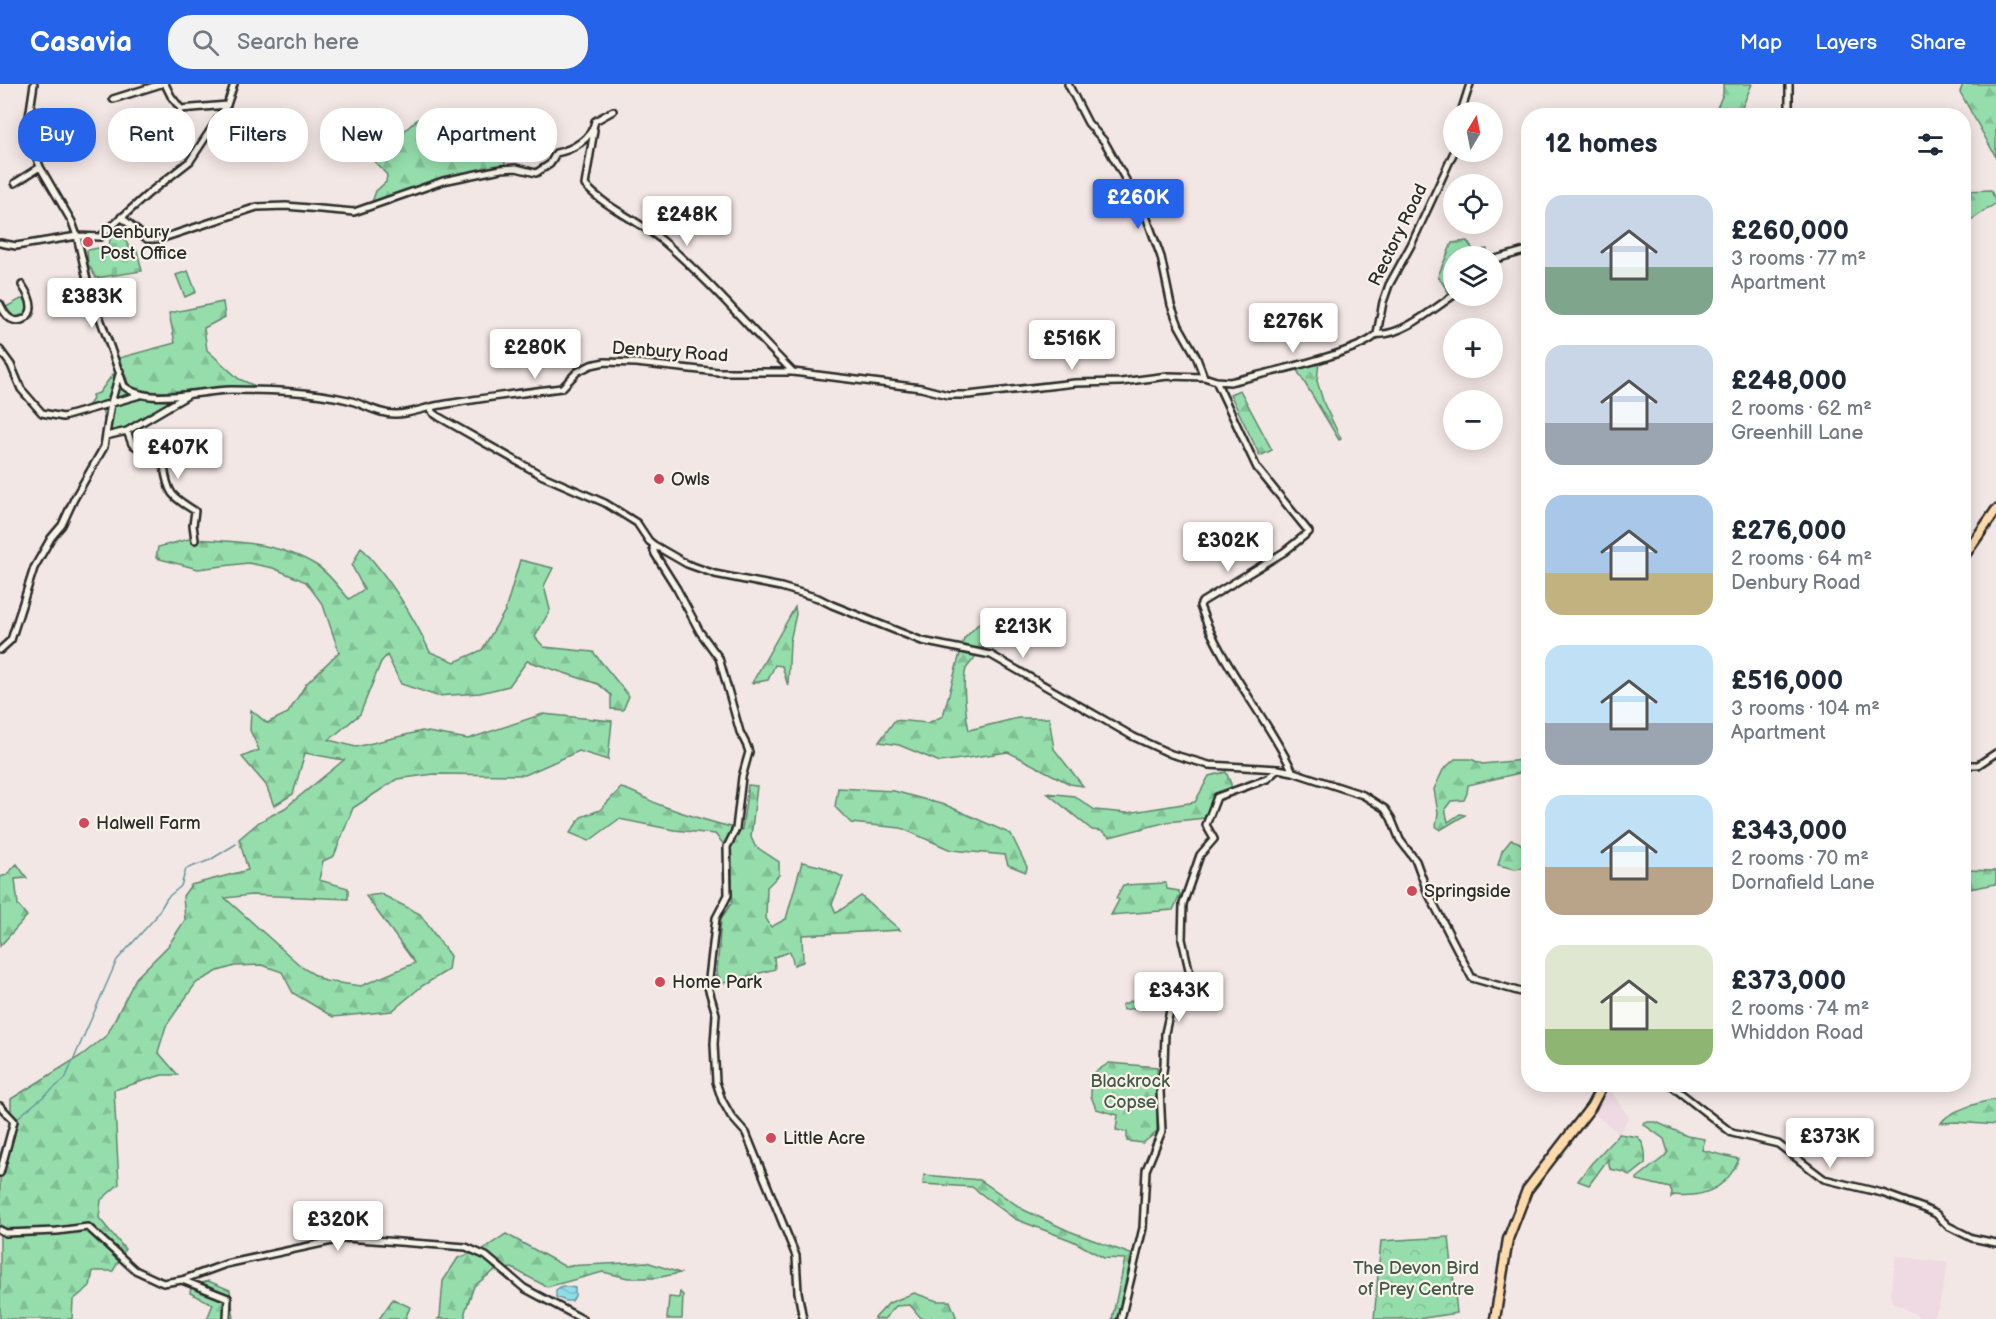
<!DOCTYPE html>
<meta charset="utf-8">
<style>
:root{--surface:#fff;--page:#f2f2f3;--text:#1f2937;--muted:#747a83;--accent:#2563eb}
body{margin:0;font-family:"Balsamiq Sans",sans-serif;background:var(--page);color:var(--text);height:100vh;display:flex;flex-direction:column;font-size:22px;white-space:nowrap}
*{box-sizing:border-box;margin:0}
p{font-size:20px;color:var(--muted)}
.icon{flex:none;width:33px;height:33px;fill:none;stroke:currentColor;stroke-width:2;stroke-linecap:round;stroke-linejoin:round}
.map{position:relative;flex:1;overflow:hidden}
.details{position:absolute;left:1521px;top:24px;width:450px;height:984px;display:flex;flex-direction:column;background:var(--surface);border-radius:24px;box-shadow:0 3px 15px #0003}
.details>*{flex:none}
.hud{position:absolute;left:18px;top:24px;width:570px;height:54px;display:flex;gap:12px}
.needle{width:39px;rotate:10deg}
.controls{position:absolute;left:1443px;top:18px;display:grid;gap:12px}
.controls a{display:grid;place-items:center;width:60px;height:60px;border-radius:50%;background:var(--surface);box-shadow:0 3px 15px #0003;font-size:30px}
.price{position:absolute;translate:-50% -51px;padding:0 14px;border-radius:6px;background:#fff;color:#222;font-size:20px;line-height:39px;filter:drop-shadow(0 2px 3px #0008)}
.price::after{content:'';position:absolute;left:50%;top:36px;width:18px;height:14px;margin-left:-9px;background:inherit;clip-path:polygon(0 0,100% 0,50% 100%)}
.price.selected{background:var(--accent);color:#fff}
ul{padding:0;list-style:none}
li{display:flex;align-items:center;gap:18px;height:150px;padding:0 24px}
li span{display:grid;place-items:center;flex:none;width:168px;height:120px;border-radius:18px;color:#555}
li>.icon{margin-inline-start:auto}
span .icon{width:72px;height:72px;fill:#fffc;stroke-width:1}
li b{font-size:26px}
h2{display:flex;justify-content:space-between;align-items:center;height:72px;padding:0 24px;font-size:26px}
.pill{padding:0 21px;border-radius:24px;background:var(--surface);box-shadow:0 3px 15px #0003;font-size:21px;line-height:54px}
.pill.selected{background:var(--accent);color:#fff}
header{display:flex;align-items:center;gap:36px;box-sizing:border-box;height:84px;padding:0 30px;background:var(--accent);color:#fff}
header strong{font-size:28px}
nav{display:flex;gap:33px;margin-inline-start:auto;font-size:21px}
.search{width:420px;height:54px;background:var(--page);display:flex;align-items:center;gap:15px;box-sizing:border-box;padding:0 21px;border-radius:24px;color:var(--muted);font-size:22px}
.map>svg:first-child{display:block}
.built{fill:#efd9e2}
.grass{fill:#95deac;stroke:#60846c;stroke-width:1.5}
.forest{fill:url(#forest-firs);stroke:#60846c;stroke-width:1.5}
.cemetery{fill:url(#cemetery-stones);stroke:#60846c;stroke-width:1.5}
.park{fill:url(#park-crowns);stroke:#60846c;stroke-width:1.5}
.water{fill:url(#water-waves);stroke:#66969e;stroke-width:1.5}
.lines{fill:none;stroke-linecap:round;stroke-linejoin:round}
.stream{stroke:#66969e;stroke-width:1.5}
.minor-casing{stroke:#2b2b2b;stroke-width:10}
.primary-casing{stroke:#2b2b2b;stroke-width:13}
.minor{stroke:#f7f3e8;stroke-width:5}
.primary{stroke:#fedbac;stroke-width:8}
.poi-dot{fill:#d1495b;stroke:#f7f3e8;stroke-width:2}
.labels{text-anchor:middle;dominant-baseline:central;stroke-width:4.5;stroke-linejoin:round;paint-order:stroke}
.poi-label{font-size:18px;fill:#2b2b2b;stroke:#f7f3e8;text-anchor:start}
.street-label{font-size:18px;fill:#2b2b2b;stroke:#f7f3e8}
.park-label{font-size:18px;fill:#46584b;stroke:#f7f3e8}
</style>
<header>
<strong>Casavia</strong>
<div class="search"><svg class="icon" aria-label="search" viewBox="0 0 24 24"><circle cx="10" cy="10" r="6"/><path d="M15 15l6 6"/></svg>Search here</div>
<nav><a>Map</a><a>Layers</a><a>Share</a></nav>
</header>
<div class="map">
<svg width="1996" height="1235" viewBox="0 0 1996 1235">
<defs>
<pattern id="forest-firs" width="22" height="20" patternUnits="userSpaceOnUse" patternTransform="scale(1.5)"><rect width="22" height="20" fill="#95deac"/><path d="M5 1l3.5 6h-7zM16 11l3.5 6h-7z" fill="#81bf94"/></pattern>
<pattern id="cemetery-stones" width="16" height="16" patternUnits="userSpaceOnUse" patternTransform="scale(1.5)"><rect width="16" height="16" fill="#95deac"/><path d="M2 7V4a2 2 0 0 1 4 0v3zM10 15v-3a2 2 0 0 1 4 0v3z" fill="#81bf94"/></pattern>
<pattern id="park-crowns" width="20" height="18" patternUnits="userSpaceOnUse" patternTransform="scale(1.5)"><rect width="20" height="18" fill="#95deac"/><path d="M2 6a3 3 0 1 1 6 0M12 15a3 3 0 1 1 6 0" fill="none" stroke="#81bf94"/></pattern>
<pattern id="water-waves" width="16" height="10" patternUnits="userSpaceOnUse" patternTransform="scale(1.5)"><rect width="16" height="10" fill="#8edeea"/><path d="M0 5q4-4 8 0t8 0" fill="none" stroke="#7bbfc9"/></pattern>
</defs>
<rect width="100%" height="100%" fill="#f3e7e5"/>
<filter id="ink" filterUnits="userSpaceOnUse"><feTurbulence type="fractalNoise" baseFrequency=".0167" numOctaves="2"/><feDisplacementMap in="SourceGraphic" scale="12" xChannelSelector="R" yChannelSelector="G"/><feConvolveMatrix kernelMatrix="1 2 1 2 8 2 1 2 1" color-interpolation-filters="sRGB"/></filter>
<g filter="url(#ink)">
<path class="built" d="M1608,1003L1629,1033L1619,1050L1593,1029Z
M1896,1172L1948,1179L1939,1222L1932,1235H1924L1892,1218L1890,1210Z"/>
<path class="grass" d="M188,187L196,208L185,213L176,191Z
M21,215L25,216C32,226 26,232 16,235L9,232L4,224Z
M113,290L119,296L123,305C142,316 161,313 182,313V315L127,344L113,348L104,335L101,320L88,324V322L93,315L92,311L99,309Z
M680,1208L683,1211L682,1235H667L669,1213L679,1214Z"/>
<path class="forest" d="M1723,0H1752L1739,31H1714L1723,10Z
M1963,0H1996V73L1960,8Z
M418,35L450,53L504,70L505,82L448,93L381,116L372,118L376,107L386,98L387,91L375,78L381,67Z
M1991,106L1996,119L1964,141V107Z
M1467,157L1474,167L1487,165L1486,172H1454L1453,203L1448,208L1438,192L1452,159Z
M223,218L225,233L204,244L207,266L239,295L260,304C250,304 241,303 231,303C203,304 154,314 129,302L119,274L175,259L169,229Z
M1319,277L1317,297L1324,320L1341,355L1339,356L1297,286Z
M1240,306L1272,366L1260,372L1230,310Z
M189,455C231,457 279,458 316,481C328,488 339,504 349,515L364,505L352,482L361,463C390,495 412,529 430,568L455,578L482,566L505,527L520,476L553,484L544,502L550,526L535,553L544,563L593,568L629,612L623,626L611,625V611L598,600L527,577L509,602L480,609L437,612L401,600L387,571L381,578L360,630L329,656L356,663L422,647L468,655L543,630L612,637L608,676L579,667L525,691L434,690L397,695L353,724L334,772L323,777L319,796L348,804V815L251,811L225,814L303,884L325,897L361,902L415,879L366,812L381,810L420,830L450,872L448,886L422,902L392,927L333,933L293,909L282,888L262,881L235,882L218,887L196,899L166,942L158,968L178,991H162L114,1006L119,1100L101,1116L99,1134L125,1165L113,1187H93L90,1202L73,1216L72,1235H0V1073L11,1049V1015L82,971L107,951L136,894L168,862L185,836L183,812L191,801L248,786L239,755L259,738L285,724L344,676L305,669L293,710L274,722L266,701L242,673L259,666L250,646L251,626L267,639L288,629L306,600L339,568L323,521L306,498L273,484L248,479L198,485L156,474L158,463Z
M795,523L796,530L790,557L788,602L782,582L775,581L768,596L752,599Z
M1031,528L1062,539C1026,536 998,544 975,573C973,577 968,581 966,585C962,596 966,633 969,646L1018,634H1049L1054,665L1083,702L1070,700L1008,668L940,678L899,661L879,658L895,636L928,639L943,632L964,555L984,534Z
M1455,675H1471L1482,680L1523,676L1524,688L1468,701L1467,709L1464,716L1451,717L1445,725L1448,738L1460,730L1465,731L1440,746L1436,742L1438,729L1434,705L1443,686Z
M1226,688L1231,700V704L1215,713L1205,734L1167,738L1110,753L1101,747L1092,746L1047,709L1074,712L1095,726L1127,729L1195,718L1209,692Z
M748,701L757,702L751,753L755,762L779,778V791L767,803L766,834L771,843L786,835L802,778L823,783L843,793L832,820L836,829L861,812L900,846L802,851L803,878L794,881L790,868L774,873L775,885L716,901L721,835L732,818V770L715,750L674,746L619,735L589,757L570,749L581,733L600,726L621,704C635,707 647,716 660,721C687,731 714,739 742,746Z
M838,704L894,707L948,722L1011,750L1027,783L1026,788L1008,781L1005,771L951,766L901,744L851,739L835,723Z
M1511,756C1526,758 1529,770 1528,783L1515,785L1498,781L1502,767Z
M17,780L27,794L15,795L18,821L27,832L0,862V793L6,791Z
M1964,783L1965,786L1996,787V800L1964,806Z
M1166,799L1167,805L1179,807L1180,811L1173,826L1111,831L1119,816L1116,814L1123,801Z
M1181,895L1187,897L1169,919L1123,926L1122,921Z
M1109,979L1157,983V1048L1143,1059L1127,1057V1048L1116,1046L1118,1031L1096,1025L1091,1012V991Z
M1996,1016V1041L1956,1038L1941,1039C1948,1027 1982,1017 1996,1016Z
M1644,1038H1656L1687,1052L1705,1055L1702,1066L1739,1075C1727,1105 1704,1114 1674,1111L1671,1114L1672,1109L1670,1104L1637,1096V1094L1664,1073L1668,1068L1664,1055L1643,1040Z
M1619,1050L1638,1053C1645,1061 1646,1069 1645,1080L1630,1092L1624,1088L1610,1085L1608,1075L1589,1101L1578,1097L1591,1080Z
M924,1091L980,1096L1024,1126L1069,1147L1133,1171L1118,1235H1112L1125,1175L1104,1174L1073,1157L1015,1135L972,1103L923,1100Z
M506,1150L564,1182L647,1178L680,1189L656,1194H628L603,1188L547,1203L512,1184L494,1187L474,1202L465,1228V1235H438L440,1233L443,1197L458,1174L482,1166Z
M208,1197L230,1206L234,1235H207L213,1220L190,1209L191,1203Z
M914,1209L937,1217H950L957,1235H922L910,1221L896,1222L884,1235H874L889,1219Z
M393,1215L410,1223L405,1235H379Z"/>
<path class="cemetery" d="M111,150L123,152L131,167L137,166L142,187L96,194L88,180L87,166L109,162Z"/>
<path class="park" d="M1449,1153L1457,1229L1417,1235H1374L1381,1157Z"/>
<path class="water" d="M562,1202L575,1204V1212L572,1217H566L556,1213V1206Z"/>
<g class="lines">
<path class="stream" d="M16,1035L65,995L117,876L155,834L167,814L181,802L186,785L210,776L236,760
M0,1071L10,1041"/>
<defs>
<path id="minor" d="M34,0L29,33L28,47L31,58L40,83L72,138L77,152L88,200L124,302C148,323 201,306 231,306C270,306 310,307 348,316C364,320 380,331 396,330C411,330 426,323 441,321C481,314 522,309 562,304L577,288L591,281L605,278L636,279L718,288H793L921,304L948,311H968L1075,299L1121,298L1168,292L1204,293L1216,297L1230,298C1258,291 1361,269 1377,250C1400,253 1435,224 1454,211
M165,0L171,12L181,25
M1068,0L1088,39L1104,57L1146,132L1161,173L1171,221L1179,242L1196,272L1204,293
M113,15L161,0
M1461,28L1470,0
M1789,32V0
M594,46L585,101C607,125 638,136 663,157C710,197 750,245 793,288
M135,65L177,35L181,25L227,21
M15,99L40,83
M121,133L147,155H160L257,123L286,122L354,128L443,97L501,85L516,84L536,89L550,80L556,69C572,66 592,55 595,37L613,27
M0,159L16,162L77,152L100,153L149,109L190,77L227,21L234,0
M1492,176L1528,166
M0,220C3,226 5,232 11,235C20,240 31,233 31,223C31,215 26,207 22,201
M1377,250L1383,218L1389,201L1411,161L1454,68
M0,266L11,281L21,305L42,329L63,333L140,311
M1216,297L1257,384L1309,448L1284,468L1202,518L1200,522C1221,582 1266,631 1293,688
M430,323L433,329L439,333L543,392L605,419L637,439L649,457L654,461L687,480L715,490L781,503L818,514L832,521L922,557L991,571L1134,653L1171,670L1209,681L1278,685L1293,688L1363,711L1385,725L1391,734L1400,756L1416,777L1427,807L1472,894L1528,910
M127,347L132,360L164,382C168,410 171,412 195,427L193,441L195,456
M106,352L127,347L190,310
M654,461L653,464L655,470L677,505L700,548L719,574L740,648L747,662L749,668L742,693L736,745L727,763L728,811L716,834L708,903L716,930L714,960L716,998L722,1016L731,1032L746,1049L796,1172L798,1208L803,1235
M0,566L11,556L34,484L51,454L62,441L74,415L104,363L111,319L120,287
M1964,681H1978L1996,669
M1669,1000L1732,1049L1778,1060L1824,1095L1882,1109L1923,1124L1936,1130L1948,1142L1972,1154L1996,1159
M0,1022L14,1037L0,1089
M0,1146L6,1149L57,1147L88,1143L135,1186L163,1199L182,1196L226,1180L346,1154L466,1163L486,1172L524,1204L582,1235
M182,1196L228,1214L227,1235
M1121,1235L1143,1144L1146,1086L1162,1047L1160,1007L1164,981L1165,949L1171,922L1176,912L1184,904L1190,890L1182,855L1183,820L1200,771L1214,755L1206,741L1217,713L1267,695L1278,685"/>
<path id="primary" d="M1964,472L1996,426
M1495,1235L1508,1155L1527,1106L1591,1023L1603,1000"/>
</defs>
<use href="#minor" class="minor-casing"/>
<use href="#primary" class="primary-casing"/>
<use href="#minor" class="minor"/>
<use href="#primary" class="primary"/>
</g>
</g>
<g class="poi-dot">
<circle cx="88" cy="158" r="6"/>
<circle cx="659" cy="395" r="6"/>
<circle cx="84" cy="739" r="6"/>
<circle cx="1412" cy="807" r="6"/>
<circle cx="660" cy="898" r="6"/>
<circle cx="771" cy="1054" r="6"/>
</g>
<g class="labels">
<g class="poi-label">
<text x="100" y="148">Denbury<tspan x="100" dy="21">Post Office</tspan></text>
<text x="671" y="395">Owls</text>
<text x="96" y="739">Halwell Farm</text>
<text x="1424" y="807">Springside</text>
<text x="672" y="898">Home Park</text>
<text x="783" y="1054">Little Acre</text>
</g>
<g class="street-label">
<text transform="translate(1398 151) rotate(-64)">Rectory Road</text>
<text transform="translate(670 268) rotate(4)">Denbury Road</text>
</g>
<g class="park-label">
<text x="1130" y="997">Blackrock<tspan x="1130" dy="21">Copse</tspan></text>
<text x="1416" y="1184">The Devon Bird<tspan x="1416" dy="21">of Prey Centre</tspan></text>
</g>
</g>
</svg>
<div class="controls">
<a><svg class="needle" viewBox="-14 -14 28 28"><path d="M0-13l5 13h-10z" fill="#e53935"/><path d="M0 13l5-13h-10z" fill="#747a83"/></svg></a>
<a><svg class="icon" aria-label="locate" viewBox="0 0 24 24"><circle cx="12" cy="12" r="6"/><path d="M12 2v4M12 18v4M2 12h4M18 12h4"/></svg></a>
<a><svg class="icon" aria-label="layers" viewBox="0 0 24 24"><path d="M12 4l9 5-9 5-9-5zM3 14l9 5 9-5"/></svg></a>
<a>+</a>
<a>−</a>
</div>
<b class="price selected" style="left:1138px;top:146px">£260K</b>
<b class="price" style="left:687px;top:163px">£248K</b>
<b class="price" style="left:92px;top:245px">£383K</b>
<b class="price" style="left:1293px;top:270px">£276K</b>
<b class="price" style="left:1072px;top:287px">£516K</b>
<b class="price" style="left:535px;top:296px">£280K</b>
<b class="price" style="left:178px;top:396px">£407K</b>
<b class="price" style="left:1228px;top:489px">£302K</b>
<b class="price" style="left:1023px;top:575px">£213K</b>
<b class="price" style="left:1179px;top:939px">£343K</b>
<b class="price" style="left:1830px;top:1085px">£373K</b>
<b class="price" style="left:338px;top:1168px">£320K</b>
<div class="hud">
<a class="pill selected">Buy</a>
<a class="pill">Rent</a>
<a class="pill">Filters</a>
<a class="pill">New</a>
<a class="pill">Apartment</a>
</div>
<section class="details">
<h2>12 homes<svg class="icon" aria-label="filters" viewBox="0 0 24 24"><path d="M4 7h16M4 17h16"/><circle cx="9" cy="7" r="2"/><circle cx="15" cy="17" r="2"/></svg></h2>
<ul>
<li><span style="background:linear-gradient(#c9d6e8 60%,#7fa58c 0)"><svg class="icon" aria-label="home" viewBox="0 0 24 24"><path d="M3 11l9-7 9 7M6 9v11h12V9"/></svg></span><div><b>£260,000</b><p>3 rooms · 77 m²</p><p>Apartment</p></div></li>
<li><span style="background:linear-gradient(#c9d6e8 65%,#9aa5b1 0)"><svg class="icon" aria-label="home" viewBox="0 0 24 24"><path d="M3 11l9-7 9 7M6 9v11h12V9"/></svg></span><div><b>£248,000</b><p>2 rooms · 62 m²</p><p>Greenhill Lane</p></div></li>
<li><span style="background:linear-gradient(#a9c7e8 65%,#c2b280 0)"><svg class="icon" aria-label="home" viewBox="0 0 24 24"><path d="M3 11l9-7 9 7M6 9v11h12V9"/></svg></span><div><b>£276,000</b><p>2 rooms · 64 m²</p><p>Denbury Road</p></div></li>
<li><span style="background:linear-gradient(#bfe0f5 65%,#9aa5b1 0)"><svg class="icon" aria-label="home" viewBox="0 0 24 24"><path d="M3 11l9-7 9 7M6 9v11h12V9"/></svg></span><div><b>£516,000</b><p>3 rooms · 104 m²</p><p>Apartment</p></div></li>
<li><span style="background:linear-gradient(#bfe0f5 60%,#b9a48a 0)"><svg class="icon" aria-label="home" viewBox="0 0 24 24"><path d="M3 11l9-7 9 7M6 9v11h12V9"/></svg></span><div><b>£343,000</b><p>2 rooms · 70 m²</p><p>Dornafield Lane</p></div></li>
<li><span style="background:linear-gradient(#dfe7d0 70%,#8fb573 0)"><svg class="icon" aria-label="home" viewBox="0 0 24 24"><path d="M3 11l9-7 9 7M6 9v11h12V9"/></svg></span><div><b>£373,000</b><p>2 rooms · 74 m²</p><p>Whiddon Road</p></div></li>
</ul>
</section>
</div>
